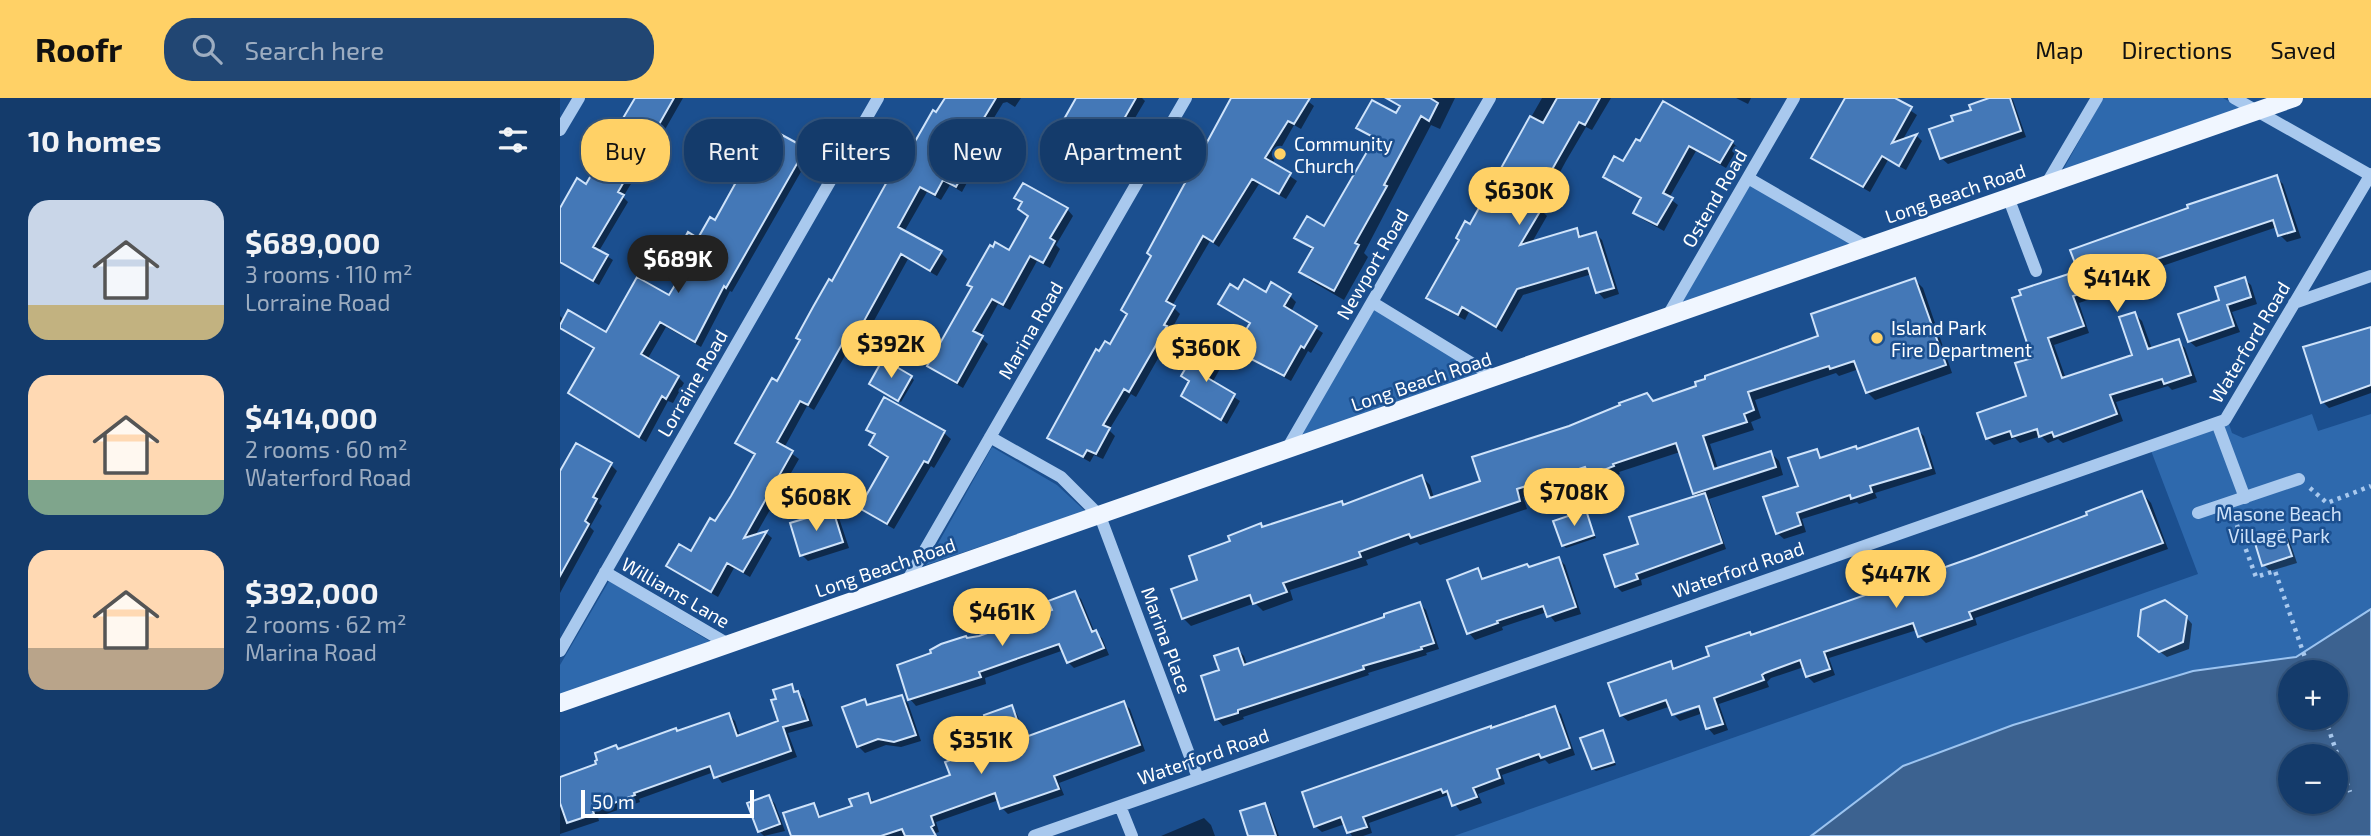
<!DOCTYPE html>
<meta charset="utf-8">
<style>
:root{--surface:#143b6b;--page:#214673;--text:#f1f3f6;--muted:#9dadc1;--line:#33557e;--accent:#ffd166}
body{margin:0;font-family:"Exo 2",sans-serif;background:var(--page);color:var(--text);height:100vh;display:flex;flex-direction:column;font-size:26px;white-space:nowrap}
*{box-sizing:border-box;margin:0}
p{font-size:23px;color:var(--muted)}
.icon{flex:none;width:38px;height:38px;fill:none;stroke:currentColor;stroke-width:2;stroke-linecap:round;stroke-linejoin:round}
.map{position:relative;flex:1;overflow:hidden}
.sheet{display:flex;flex-direction:column;background:var(--surface);width:560px}
.sheet>*{flex:none}
.banner{position:absolute;left:21px;top:21px;width:665px;height:63px;display:flex;gap:14px}
.tools{position:absolute;left:1718px;top:562px;display:grid;gap:14px}
.tools a{display:grid;place-items:center;width:70px;height:70px;border-radius:50%;background:var(--surface);box-shadow:0 4px 10px #0003,0 0 0 2px var(--line);font-size:35px}
.scale{position:absolute;left:21px;bottom:18px;width:173px;box-sizing:border-box;padding-left:7px;border:4px solid #fff;border-top:0;font-size:19px;line-height:24px;white-space:nowrap;color:#fff;-webkit-text-stroke:5px #1b4f8f;paint-order:stroke}
.price{position:absolute;translate:-50% -60px;padding:0 16px;border-radius:24px;background:var(--accent);color:#111;font-size:23px;line-height:46px;filter:drop-shadow(0 2px 4px #0008)}
.price::after{content:'';position:absolute;left:50%;top:42px;width:21px;height:16px;margin-left:-10px;background:inherit;clip-path:polygon(0 0,100% 0,50% 100%)}
.price.on{background:#222;color:#fff}
ul{padding:0;list-style:none}
li{display:flex;align-items:center;gap:21px;height:175px;padding:0 28px}
li span{display:grid;place-items:center;flex:none;width:196px;height:140px;border-radius:21px;color:#555}
li>.icon{margin-inline-start:auto}
span .icon{width:84px;height:84px;fill:#fffc;stroke-width:1}
li b{font-size:30px}
h2{display:flex;justify-content:space-between;align-items:center;height:84px;padding:0 28px;font-size:30px}
.tag{padding:0 24px;border-radius:28px;background:var(--surface);box-shadow:0 4px 10px #0003,0 0 0 2px var(--line);font-size:24px;line-height:63px}
.tag.on{background:var(--accent);color:#111}
header{display:flex;align-items:center;gap:42px;box-sizing:border-box;height:98px;padding:0 35px;background:var(--accent);color:#111}
header strong{font-size:33px}
nav{display:flex;gap:38px;margin-inline-start:auto;font-size:24px}
.search{width:490px;height:63px;background:var(--page);display:flex;align-items:center;gap:18px;box-sizing:border-box;padding:0 24px;border-radius:28px;color:var(--muted);font-size:26px}
main{display:flex;flex:1;min-height:0}
.map>svg:first-child{display:block}
.green{fill:#2e69ad}
.water{fill:#3c6290;stroke:#9cc4f0;stroke-width:2;fill-rule:evenodd}
.shadow{fill:#0007}
.building{fill:#4478b7;stroke:#cfe3fa;stroke-width:2}
.lines{fill:none;stroke-linecap:round;stroke-linejoin:round}
.path{stroke:#a9c9ee;stroke-width:4.5;stroke-dasharray:3.5 5;stroke-linecap:butt}
.minor{stroke:#a9c9ee;stroke-width:12}
.major{stroke:#f0f6ff;stroke-width:18}
.poi-dot{fill:#ffd166;stroke:#1b4f8f;stroke-width:2.5}
.labels{text-anchor:middle;dominant-baseline:central;stroke-width:5;stroke-linejoin:round;paint-order:stroke}
.poi-label{font-size:19px;fill:#fff;stroke:#1b4f8f;text-anchor:start}
.street-label{font-size:19px;fill:#fff;stroke:#1b4f8f}
.park-label{font-size:19px;fill:#cfe3fa;stroke:#1b4f8f}
</style>
<header>
<strong>Roofr</strong>
<div class="search"><svg class="icon" aria-label="search" viewBox="0 0 24 24"><circle cx="10" cy="10" r="6"/><path d="M15 15l6 6"/></svg>Search here</div>
<nav><a>Map</a><a>Directions</a><a>Saved</a></nav>
</header>
<main>
<section class="sheet">
<h2>10 homes<svg class="icon" aria-label="filters" viewBox="0 0 24 24"><path d="M4 7h16M4 17h16"/><circle cx="9" cy="7" r="2"/><circle cx="15" cy="17" r="2"/></svg></h2>
<ul>
<li><span style="background:linear-gradient(#c9d6e8 75%,#c2b280 0)"><svg class="icon" aria-label="home" viewBox="0 0 24 24"><path d="M3 11l9-7 9 7M6 9v11h12V9"/></svg></span><div><b>$689,000</b><p>3 rooms · 110 m²</p><p>Lorraine Road</p></div></li>
<li><span style="background:linear-gradient(#ffd9b3 75%,#7fa58c 0)"><svg class="icon" aria-label="home" viewBox="0 0 24 24"><path d="M3 11l9-7 9 7M6 9v11h12V9"/></svg></span><div><b>$414,000</b><p>2 rooms · 60 m²</p><p>Waterford Road</p></div></li>
<li><span style="background:linear-gradient(#ffd9b3 70%,#b9a48a 0)"><svg class="icon" aria-label="home" viewBox="0 0 24 24"><path d="M3 11l9-7 9 7M6 9v11h12V9"/></svg></span><div><b>$392,000</b><p>2 rooms · 62 m²</p><p>Marina Road</p></div></li>
</ul>
</section>
<div class="map">
<svg width="1811" height="738" viewBox="0 0 1811 738">
<rect width="100%" height="100%" fill="#1b4f8f"/>
<path class="green" d="M1543,0H1663L1681,10L1503,72Z
M1190,84L1297,148L1116,211Z
M814,210L924,279L737,344Z
M1752,316L1758,333L1811,316V511L1737,559L1633,573L1453,627L1343,668L1251,738H894L1638,476L1590,350L1668,323L1672,335L1683,340Z
M432,349L497,387L525,413L366,467Z
M49,483L151,544L0,599V567Z"/>
<path class="water" d="M1811,511V738H1251L1343,668L1453,627L1633,573L1736,559ZM1731,574H1776V620H1731ZM1731,658H1776V704H1731Z"/>
<path class="shadow" d="M77,0H123L95,49L109,60L100,76L83,66L63,99L68,104L39,153L53,162L39,187L0,165V132L48,51L41,45L60,29Z
M387,0H461L455,9L447,4L443,5L401,74L409,81L402,94L390,87L381,102L367,94L344,134L381,155L387,161L377,178L348,161L305,239L298,235L254,312L247,308L224,350L239,361L195,438L206,435L212,440L190,479L174,470L158,499L115,474L109,468L131,455L155,426L196,358L177,345L218,285L272,185Z
M518,0H582L585,3L555,54L511,29L505,23Z
M678,0H744L754,8L741,31L734,27L712,66L737,83L726,101L699,86L659,149L650,143L612,208L620,216L610,234L612,236L576,299L571,296L549,332L555,338L543,361L534,357L530,364L496,345L490,339L540,255L551,248Z
M846,0H895L880,31L871,27L804,155L808,159L784,202L751,183L741,173L753,153L736,139L765,130L815,43L798,30L837,18Z
M982,0H1051L1032,32L1026,29L1006,63L980,111L987,118L971,146L1016,132L1022,138L1036,136L1042,142L1059,196L1044,201L1038,194L1032,176L963,197L942,234L909,214L905,222L875,206L869,200Z
M1176,0H1191L1188,6Z
M1285,0H1332L1357,17L1342,43L1357,38L1362,43L1346,72L1328,62L1310,94L1259,65L1253,59Z
M1435,0H1451L1453,2L1466,39L1388,66L1381,60L1395,24Z
M1076,43L1172,44L1178,50L1166,70L1136,53L1109,100L1118,107L1104,133L1082,121L1076,115L1082,102L1051,85L1045,78L1064,65Z
M245,52L250,58L172,194L170,193L141,249L106,229L87,262L118,279L124,285L113,305L108,303L86,344L16,301L10,295L35,251L6,235L0,229V218L4,222L47,236L110,200L128,169L116,159L138,142L156,125L176,88L169,82L193,68Z
M1716,79L1723,86L1741,140L1727,144L1720,137L1717,129L1564,181L1566,189L1519,205L1529,235L1494,247L1506,281L1574,258L1575,216L1582,223L1592,251L1618,243L1625,250L1637,284L1612,292L1608,288L1556,304L1563,323L1503,345L1498,341L1488,345L1481,338L1460,345L1455,340L1434,347L1427,340L1468,299L1474,261L1520,174Z
M457,100L507,111L513,118L496,147L500,151L490,170L477,163L450,212L438,206L420,239L428,246L403,290L376,274L369,267L450,155L469,119L460,111L463,106Z
M1684,181L1691,187L1697,206L1672,214L1680,234L1636,249L1629,243L1661,203Z
M1355,182L1363,190L1392,275L1315,302L1307,294L1299,271L1279,278L1276,275L1195,302L1201,320L1191,324L1194,332L1150,346L1158,371L1211,355L1219,363L1223,377L1149,401L1166,451L1081,482L1082,487L1062,494L1056,488L1080,447L1138,399L1134,395L1120,354L1059,374L1060,376L1038,385L1031,377L963,399L967,411L860,447L857,444L806,462L808,467L730,492L733,502L703,513L695,505L631,528L623,520L639,483L672,444L701,428L704,430L784,409L862,379L870,387L874,400L922,384L1094,305L1261,239Z
M678,193L730,198L736,204L731,214L763,235L751,255L748,253L731,283L683,258L677,251L691,227L660,206Z
M1811,231V295L1769,310L1763,304Z
M642,246L665,262L652,285L680,303L667,326L623,298L631,284L623,278Z
M351,279L354,282L341,304L314,289Z
M325,301L384,335L391,341L374,370L371,368L334,431L308,416L301,410L329,361L311,347L316,339L308,331Z
M1357,332L1364,338L1376,376L1315,395L1317,400L1299,406L1297,404L1242,421L1246,434L1224,441L1217,435L1256,353L1263,361L1298,353Z
M51,367L57,373L39,405L42,408L30,429L34,433L0,495V371Z
M1582,395L1591,405L1608,451L1415,520L1417,527L1366,545L1359,538L1357,532L1269,560L1275,577L1254,585L1247,578L1244,569L1211,580L1207,584L1209,589L1159,606L1168,632L1154,637L1148,630L1143,615L1120,623L1115,618L1147,607L1146,604L1114,615V617L1111,608L1068,623L1061,617L1110,565L1117,572L1152,559L1192,538L1467,442Z
M273,414L279,420L289,450L248,463L242,457Z
M1025,414L1036,440L1006,450L1003,447Z
M1723,434L1729,441L1737,465L1710,473L1704,467Z
M999,461L1005,467L1021,516L995,524L987,514L942,529L943,532L915,542L909,535L918,472L925,482Z
M515,495L521,501L535,535L542,540L549,557L514,570L508,564L504,552L425,580L426,586L356,608L350,601L408,542L494,513Z
M860,506L866,512L879,551L866,555L867,557L808,575L809,577L683,619L684,621L663,628L657,621L661,573L678,552L684,558L687,567L827,520Z
M1626,519L1632,526L1629,551L1607,559L1587,544Z
M231,588L244,601L253,628L228,635L237,659L162,685L154,674L79,701L80,704L38,719L39,723L0,736V681L38,667L59,653L169,617L175,623L180,638L220,624L218,602Z
M341,599L348,605L361,643L341,649L326,647L305,655L298,648L305,603L310,608Z
M564,605L570,611L585,653L499,685L504,697L448,716L442,710L439,702L376,724L379,734L376,735L377,738H233L253,707L262,719L294,709L308,697L315,705L392,678L436,648L451,609L457,616L466,641Z
M995,610L1001,616L1015,657L989,666L985,662L942,677L945,686L918,696L922,705L900,713L888,697L809,725L812,735L803,738H792L785,726L762,734L755,728L932,632Z
M1042,634L1056,667L1036,673L1033,671Z
M209,699L215,706L225,733L204,738L199,733Z
M704,707L710,714L719,738H690Z
M644,720L651,727L655,738H601Z"/>
<path class="building" d="M75,0H114L89,44L105,53L94,71L77,61L58,94L64,97L33,149L48,157L33,183L0,164V110L17,80L26,86L47,50L39,45L52,23L59,27Z
M385,0H436L395,68L404,74L396,89L383,82L375,97L360,89L338,129L382,153L370,173L341,156L298,234L291,230L248,307L240,303L217,344L233,353L184,440L207,433L183,474L167,465L151,494L106,468L119,446L131,453L150,420L155,423L171,398L195,356L175,345L212,280L217,283L240,242L236,240L253,209L269,181L272,183L329,80L333,82L373,12L376,14Z
M516,0H576L548,49L503,23Z
M671,0H750L734,26L728,23L705,60L731,75L719,96L692,81L653,144L643,138L606,203L615,208L604,227L607,228L569,294L564,291L543,327L550,330L536,356L527,352L523,359L487,340L536,251L539,253L545,243L550,246L567,216L561,212L591,158L587,155Z
M826,0H870L878,5L869,23L861,18L824,87L827,88L795,145L799,147L774,193L739,174L753,150L734,140L747,118L764,128L815,40L796,30L812,2L836,15L840,8Z
M997,0H1040L1025,27L1019,24L973,105L982,110L960,147L1017,130L1019,139L1036,134L1054,190L1036,195L1028,170L957,191L936,229L902,209L898,217L866,200L899,142L896,140L905,123L910,126L970,18L983,25Z
M1285,0H1335L1352,9L1332,45L1357,36L1339,68L1322,58L1303,89L1251,60Z
M1429,0H1450L1461,33L1380,61L1369,31L1393,23L1391,18L1411,12L1409,7Z
M1103,3L1173,43L1160,65L1129,48L1103,95L1113,100L1097,127L1073,115L1081,100L1043,79L1054,58L1063,63L1076,41L1080,43Z
M211,31L246,50L166,190L164,188L135,244L100,224L81,256L119,278L106,301L102,298L79,339L8,295L34,250L0,230V227L8,212L46,234L77,179L109,197L127,167L114,160L128,134L138,140L150,119L155,122L175,86L167,82L180,59L192,66Z
M1717,77L1735,133L1718,138L1713,122L1558,174L1560,182L1513,198L1524,228L1488,240L1502,280L1572,257L1559,219L1575,214L1588,251L1619,241L1631,277L1604,286L1602,281L1550,297L1557,316L1494,339L1492,334L1479,339L1477,331L1452,339L1450,333L1426,341L1417,315L1466,298L1455,265L1472,260L1452,200L1461,197L1459,192L1518,173L1510,152L1628,110L1627,107Z
M463,85L508,110L490,140L495,143L483,165L470,158L443,207L432,201L413,233L423,238L397,285L367,268L412,189L407,187L430,147L433,149L435,144L449,152L468,118L458,111L462,104L454,100Z
M1685,179L1691,199L1667,207L1674,228L1628,244L1618,216L1659,202L1655,189Z
M1355,180L1386,267L1306,295L1294,263L1270,271L1269,268L1188,294L1194,312L1184,316L1187,324L1143,338L1154,371L1211,353L1216,369L1133,396L1116,345L1053,366L1054,368L1029,378L1025,369L957,391L960,403L851,440L849,436L799,454L801,459L723,485L727,494L693,506L690,497L622,521L611,491L637,482L629,458L670,443L668,438L701,425L702,429L782,403L783,407L862,377L870,400L920,383L912,359L1009,328L1060,307L1059,305L1087,295L1093,303L1136,288L1135,284L1145,281V278L1258,238L1251,216Z
M684,181L706,194L711,184L731,196L724,208L757,228L744,250L741,248L724,278L674,252L690,225L658,206L670,186L678,191Z
M1811,229V287L1761,305L1743,249Z
M641,244L660,255L646,279L675,296L661,322L621,298L629,283L621,278Z
M323,261L352,278L338,303L309,286Z
M324,299L385,333L368,365L364,363L327,426L299,410L328,359L309,347L315,336L306,332Z
M1358,330L1371,370L1310,388L1312,394L1291,401L1290,397L1237,415L1241,427L1216,436L1203,399L1238,388L1228,360L1257,351L1260,360L1296,348L1297,351Z
M16,345L52,365L33,399L37,401L25,423L29,426L0,478V373Z
M1582,393L1603,445L1409,514L1412,521L1358,539L1353,525L1264,554L1270,571L1246,579L1240,562L1205,575L1202,577L1204,582L1154,600L1163,626L1146,631L1139,608L1112,617L1106,602L1060,618L1048,585L1111,563L1113,571L1149,558L1146,549L1190,534L1191,537L1414,459L1527,417L1526,414Z
M1145,395L1162,445L1076,476L1078,481L1055,489L1044,457L1078,446L1069,419Z
M273,412L283,444L240,458L230,425Z
M1026,412L1034,437L1002,448L993,423Z
M1723,432L1732,458L1702,468L1694,442Z
M999,459L1016,509L987,519L983,508L937,523L938,525L907,536L887,482L918,470L922,481L967,466L969,469Z
M515,493L532,534L536,532L544,550L507,565L499,546L419,574L421,579L348,602L337,567L371,555L370,552L381,546L406,538L407,540L419,538L492,512L488,503Z
M1605,502L1627,518L1623,544L1599,554L1578,538L1581,512Z
M860,504L874,545L861,549L862,551L803,568L804,571L678,612V615L655,622L641,578L659,572L654,558L678,550L684,567L824,519V516Z
M232,586L234,594L238,593L248,622L223,629L231,653L154,680L150,668L74,695L75,697L33,713L34,716L7,725L0,705V679L36,666L35,663L37,662L35,655L56,647L58,651L116,630L117,633L169,615L177,638L218,623L211,602L216,601L213,592Z
M342,597L356,637L334,644L318,641L297,649L282,609L305,601L307,607Z
M564,603L580,647L494,678L499,691L440,711L435,695L371,718L374,727L371,729L376,738H345L342,731L321,738H231L223,715L254,705L259,719L292,708L289,701L308,695L311,705L390,677L385,664L434,647L424,617L452,607L463,640Z
M995,608L1010,650L981,660L979,656L937,671L940,680L913,690L917,699L892,708L887,693L883,695L881,691L803,719L807,729L787,735L781,719L754,729L742,694L931,628V630Z
M1043,632L1054,664L1032,671L1020,640Z
M209,697L220,726L198,734L187,705Z
M705,705L716,738H688L680,713Z"/>
<g class="lines">
<path class="path" d="M1750,390L1767,405L1811,388
M1674,419L1696,479L1715,473L1750,574
M1765,620L1790,694"/>
<path class="minor" d="M1674,0L1810,77
M0,32L19,0
M1188,80L1307,149
M1487,85L1537,0
M1448,99L1476,173
M812,204L936,280
M1734,205L1811,178
M1107,219L1234,0
M1657,325L1685,400
M430,339L501,379L540,418L638,680
M727,351L930,0
M1638,415L1739,381
M45,474L168,546
M347,483L626,0
M0,553L318,0
M560,708L572,738
M474,738L1665,322L1811,76"/>
<path class="major" d="M0,605L1734,0"/>
</g>
<g class="poi-dot">
<circle cx="720" cy="56" r="7"/>
<circle cx="1317" cy="240" r="7"/>
</g>
<g class="labels">
<g class="poi-label">
<text x="734" y="45">Community<tspan x="734" dy="22">Church</tspan></text>
<text x="1331" y="229">Island Park<tspan x="1331" dy="22">Fire Department</tspan></text>
</g>
<g class="street-label">
<text transform="translate(1395 95) rotate(-19)">Long Beach Road</text>
<text transform="translate(1154 100) rotate(-60)">Ostend Road</text>
<text transform="translate(812 166) rotate(-60)">Newport Road</text>
<text transform="translate(470 232) rotate(-60)">Marina Road</text>
<text transform="translate(1689 244) rotate(-59)">Waterford Road</text>
<text transform="translate(861 283) rotate(-19)">Long Beach Road</text>
<text transform="translate(132 285) rotate(-60)">Lorraine Road</text>
<text transform="translate(325 469) rotate(-19)">Long Beach Road</text>
<text transform="translate(1178 471) rotate(-19)">Waterford Road</text>
<text transform="translate(116 494) rotate(30)">Williams Lane</text>
<text transform="translate(607 542) rotate(70)">Marina Place</text>
<text transform="translate(643 658) rotate(-19)">Waterford Road</text>
</g>
<g class="park-label">
<text x="1719" y="415">Masone Beach<tspan x="1719" dy="22">Village Park</tspan></text>
</g>
</g>
</svg>
<div class="tools">
<a>+</a>
<a>−</a>
</div>
<div class="scale">50 m</div>
<b class="price" style="left:959px;top:129px">$630K</b>
<b class="price on" style="left:118px;top:197px">$689K</b>
<b class="price" style="left:1557px;top:216px">$414K</b>
<b class="price" style="left:331px;top:282px">$392K</b>
<b class="price" style="left:646px;top:286px">$360K</b>
<b class="price" style="left:1014px;top:430px">$708K</b>
<b class="price" style="left:256px;top:435px">$608K</b>
<b class="price" style="left:1336px;top:512px">$447K</b>
<b class="price" style="left:442px;top:550px">$461K</b>
<b class="price" style="left:421px;top:678px">$351K</b>
<div class="banner">
<a class="tag on">Buy</a>
<a class="tag">Rent</a>
<a class="tag">Filters</a>
<a class="tag">New</a>
<a class="tag">Apartment</a>
</div>
</div>
</main>
